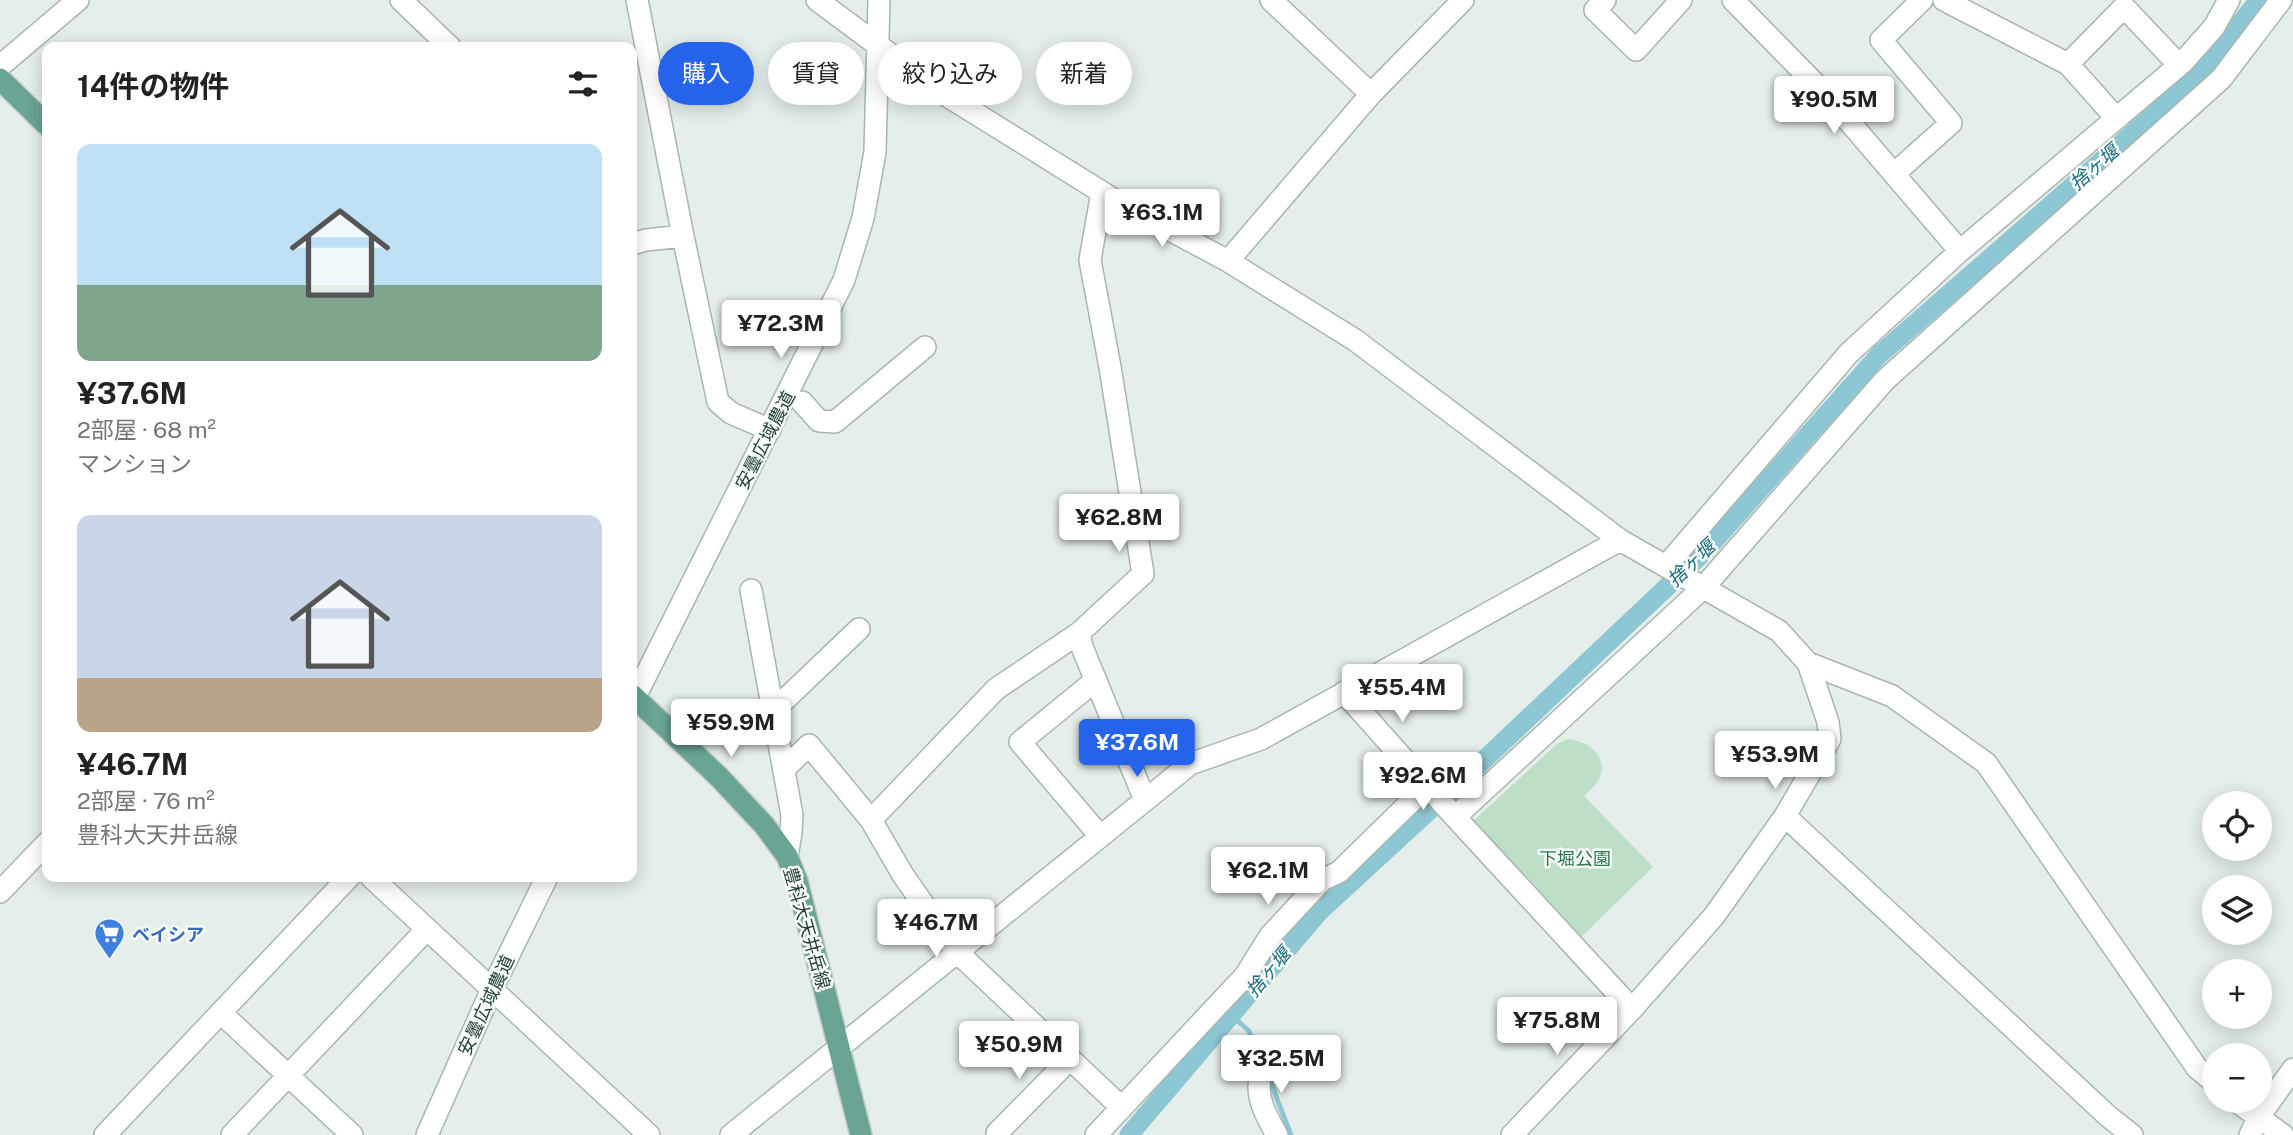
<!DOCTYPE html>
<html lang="ja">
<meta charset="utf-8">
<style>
:root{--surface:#fff;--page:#f6f6f6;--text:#222;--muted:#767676;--accent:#2563eb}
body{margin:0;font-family:"Public Sans","Noto Sans JP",sans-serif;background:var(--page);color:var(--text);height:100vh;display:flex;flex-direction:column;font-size:26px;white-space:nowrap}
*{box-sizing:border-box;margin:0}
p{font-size:23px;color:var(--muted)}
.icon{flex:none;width:38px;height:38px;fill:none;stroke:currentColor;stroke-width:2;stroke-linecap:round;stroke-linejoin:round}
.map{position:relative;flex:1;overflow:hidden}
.drawer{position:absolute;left:42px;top:42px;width:595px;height:840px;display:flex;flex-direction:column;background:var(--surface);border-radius:14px;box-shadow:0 4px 18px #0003}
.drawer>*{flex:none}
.hud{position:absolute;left:658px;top:42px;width:665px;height:63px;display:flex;gap:14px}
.controls{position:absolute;left:2202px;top:791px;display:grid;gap:14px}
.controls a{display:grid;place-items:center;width:70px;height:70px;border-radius:50%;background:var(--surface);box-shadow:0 4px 18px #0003;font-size:35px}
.price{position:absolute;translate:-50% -60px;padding:0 16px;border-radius:7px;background:#fff;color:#222;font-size:23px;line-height:46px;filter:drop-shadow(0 2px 4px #0008)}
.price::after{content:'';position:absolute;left:50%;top:42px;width:21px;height:16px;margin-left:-10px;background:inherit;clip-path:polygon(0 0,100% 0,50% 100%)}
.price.selected{background:var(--accent);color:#fff}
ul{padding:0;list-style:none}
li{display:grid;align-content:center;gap:14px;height:371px;padding:0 35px}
li span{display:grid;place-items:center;height:217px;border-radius:14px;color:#555}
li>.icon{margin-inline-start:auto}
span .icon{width:126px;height:126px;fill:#fffc;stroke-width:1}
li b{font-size:30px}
h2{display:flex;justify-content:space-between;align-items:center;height:84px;padding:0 35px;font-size:30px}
.pill{padding:0 24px;border-radius:32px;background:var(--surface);box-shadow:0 4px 18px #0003;font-size:24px;line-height:63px}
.pill.selected{background:var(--accent);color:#fff}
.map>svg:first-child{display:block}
.green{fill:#bedfc7}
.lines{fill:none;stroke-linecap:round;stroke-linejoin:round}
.stream{stroke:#8dc7d3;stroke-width:5}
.canal{stroke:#8dc7d3;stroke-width:19}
.minor-casing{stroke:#a7b6b1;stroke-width:24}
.major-casing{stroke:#c1cac8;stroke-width:24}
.minor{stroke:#fff;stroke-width:21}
.major{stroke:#69a495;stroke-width:21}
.labels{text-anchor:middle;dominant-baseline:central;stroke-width:5;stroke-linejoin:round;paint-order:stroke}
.street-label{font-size:18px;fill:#234039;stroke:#f6faf8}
.park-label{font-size:18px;fill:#2d784b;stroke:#f6faf8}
.shop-label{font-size:18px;font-weight:bold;fill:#366cbe;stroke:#f6faf8;text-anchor:start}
.water-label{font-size:19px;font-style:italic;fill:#1c6c7d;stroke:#f6faf8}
</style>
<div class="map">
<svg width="2293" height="1135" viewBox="0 0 2293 1135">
<rect width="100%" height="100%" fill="#e5eeea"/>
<path class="green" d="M1567,739C1585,740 1606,753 1601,774C1598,784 1590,790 1584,796L1653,867L1580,938L1473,821L1557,744Z"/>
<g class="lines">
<path class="stream" d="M1231,1015L1249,1031L1261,1061
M1268,1076L1291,1135"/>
<path class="canal" d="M1129,1135L1319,912L1469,774L1706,550L1879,355L2195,79L2259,0"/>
<defs>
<path id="minor" d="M401,0L450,47
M637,0L683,236L718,402L731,413L770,430
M817,0L941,92L1116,201L1228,261L1355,340L1620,540L1779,631L1808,663L1828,722L1830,739L1785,816L1714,916L1632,1009L1512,1135
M1271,0L1371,94
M1605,0L1595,10L1636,50L1681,0
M1733,0L1828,97L1960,251
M1944,0L2068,64L2116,118
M2068,64L2124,7L2179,65
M0,66L78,0
M1895,173L1951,123L1881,40L1922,0
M632,244L646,240L683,236
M1228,261L1371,94L1463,0
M802,402L819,421L835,422L925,347
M1666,566L1849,353L1960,251L2183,62L2214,27L2229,0
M751,590L792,815L791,833L787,856
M1079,633L1082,647L1145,800
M1808,663L1892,696L1986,763L2197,1068L2214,1082
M1096,680L1020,742L1100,836
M1344,692L1455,817L1703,588L1885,380L2221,79L2281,0
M632,703L844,280L863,218L875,152L879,0
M773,711L859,629
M784,769L809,745L871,820L903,875L956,951L1121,1107
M1785,816L2109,1117L2132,1135
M1455,817L1632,1009
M871,820L996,689L1079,633L1143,574L1110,367L1090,260L1102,192
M371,877L649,1135
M0,892L47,843
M221,1013L352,1135
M1274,1054C1270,1060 1263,1067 1261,1074C1254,1096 1267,1117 1277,1135
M2236,1101L2283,1135
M997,1133L1070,1059
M105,1135L349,877
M232,1135L427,929
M427,1135L492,989L547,877
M731,1135L1190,764L1261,739L1620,540
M1096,1135L1245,976L1270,936L1322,880L1339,872L1428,785
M2250,1135L2258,1118L2293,1069"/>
<path id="major" d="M0,79L47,125
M632,695L719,777L764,825L787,856L797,881L861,1135"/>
</defs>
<use href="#minor" class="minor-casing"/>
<use href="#major" class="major-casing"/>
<use href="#minor" class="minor"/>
<use href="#major" class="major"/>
</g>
<defs>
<symbol id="supermarket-pin" viewBox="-11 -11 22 30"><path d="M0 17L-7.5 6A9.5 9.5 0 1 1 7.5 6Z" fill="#3f7fe0" stroke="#f6faf8"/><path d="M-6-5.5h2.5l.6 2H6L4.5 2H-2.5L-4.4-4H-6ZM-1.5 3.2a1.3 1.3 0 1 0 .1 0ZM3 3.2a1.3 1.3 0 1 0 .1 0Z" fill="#fff"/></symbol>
</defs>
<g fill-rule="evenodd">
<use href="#supermarket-pin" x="92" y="916" width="35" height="47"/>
</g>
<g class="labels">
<g class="street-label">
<text transform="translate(765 440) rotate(-63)">安曇広域農道</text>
<text transform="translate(807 928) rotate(74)">豊科大天井岳線</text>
<text transform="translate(486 1005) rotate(-65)">安曇広域農道</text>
</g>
<g class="park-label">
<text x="1575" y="858">下堀公園</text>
</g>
<g class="shop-label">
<text x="132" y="934">ベイシア</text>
</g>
<g class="water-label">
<text transform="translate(2094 167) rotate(-41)">捨ヶ堰</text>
<text transform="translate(1691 563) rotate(-44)">捨ヶ堰</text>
<text transform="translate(1268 972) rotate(-50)">捨ヶ堰</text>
</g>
</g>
</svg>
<div class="controls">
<a><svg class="icon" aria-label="locate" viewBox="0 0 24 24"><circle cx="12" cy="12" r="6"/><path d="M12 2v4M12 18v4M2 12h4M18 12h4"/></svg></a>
<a><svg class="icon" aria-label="layers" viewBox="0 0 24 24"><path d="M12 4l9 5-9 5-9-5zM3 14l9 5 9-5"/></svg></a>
<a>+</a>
<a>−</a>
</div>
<b class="price" style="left:1834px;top:136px">¥90.5M</b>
<b class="price" style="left:1162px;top:249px">¥63.1M</b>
<b class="price" style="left:781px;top:360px">¥72.3M</b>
<b class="price" style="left:1119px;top:554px">¥62.8M</b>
<b class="price" style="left:1402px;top:724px">¥55.4M</b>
<b class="price" style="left:731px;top:759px">¥59.9M</b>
<b class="price selected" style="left:1137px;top:779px">¥37.6M</b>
<b class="price" style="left:1775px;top:791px">¥53.9M</b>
<b class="price" style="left:1423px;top:812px">¥92.6M</b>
<b class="price" style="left:1268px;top:907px">¥62.1M</b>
<b class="price" style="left:936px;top:959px">¥46.7M</b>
<b class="price" style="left:1557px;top:1057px">¥75.8M</b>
<b class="price" style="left:1019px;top:1081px">¥50.9M</b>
<b class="price" style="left:1281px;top:1095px">¥32.5M</b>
<div class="hud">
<a class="pill selected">購入</a>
<a class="pill">賃貸</a>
<a class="pill">絞り込み</a>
<a class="pill">新着</a>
</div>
<section class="drawer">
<h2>14件の物件<svg class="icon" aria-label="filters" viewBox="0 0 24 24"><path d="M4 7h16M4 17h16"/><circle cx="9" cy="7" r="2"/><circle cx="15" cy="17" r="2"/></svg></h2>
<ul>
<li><span style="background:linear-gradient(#bfe0f5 65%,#7fa58c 0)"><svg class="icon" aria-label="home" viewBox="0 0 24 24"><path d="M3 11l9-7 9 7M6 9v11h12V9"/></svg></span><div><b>¥37.6M</b><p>2部屋 · 68 m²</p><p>マンション</p></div></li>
<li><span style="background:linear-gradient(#c9d6e8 75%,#b9a48a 0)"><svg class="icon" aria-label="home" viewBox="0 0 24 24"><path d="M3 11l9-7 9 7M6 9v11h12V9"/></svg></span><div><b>¥46.7M</b><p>2部屋 · 76 m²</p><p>豊科大天井岳線</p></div></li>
</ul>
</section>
</div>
